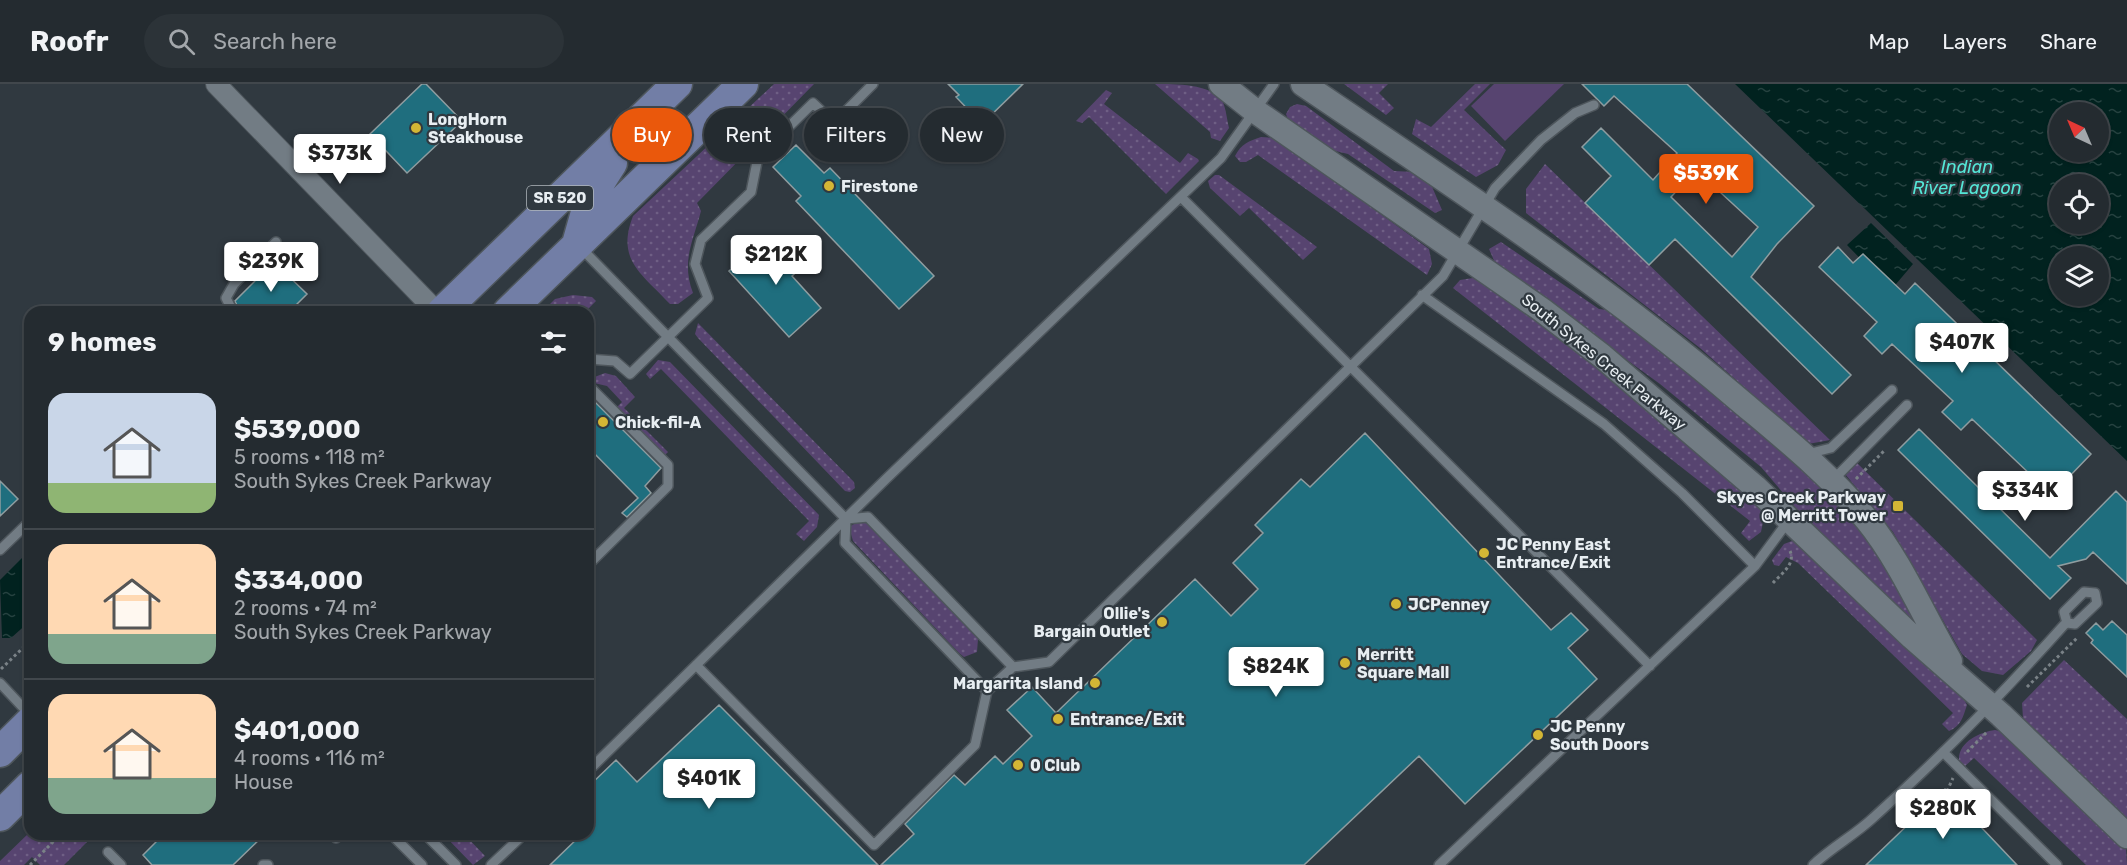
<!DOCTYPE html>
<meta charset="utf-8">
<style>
:root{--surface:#242b30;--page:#2c3338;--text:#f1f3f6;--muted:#a3a7ab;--line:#41474c;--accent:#ea580c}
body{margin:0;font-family:Rubik,sans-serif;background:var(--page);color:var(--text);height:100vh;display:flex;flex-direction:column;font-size:22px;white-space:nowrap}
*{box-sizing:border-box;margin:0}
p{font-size:20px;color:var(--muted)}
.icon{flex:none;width:33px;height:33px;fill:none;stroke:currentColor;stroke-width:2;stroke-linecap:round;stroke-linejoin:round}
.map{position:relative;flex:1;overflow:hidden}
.details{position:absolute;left:24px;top:222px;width:570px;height:534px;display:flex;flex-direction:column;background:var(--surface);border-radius:18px;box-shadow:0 2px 4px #0004,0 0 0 2px var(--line)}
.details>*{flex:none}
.hud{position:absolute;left:612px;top:24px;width:570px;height:54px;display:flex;gap:12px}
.needle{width:39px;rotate:316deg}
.controls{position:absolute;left:2049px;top:18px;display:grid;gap:12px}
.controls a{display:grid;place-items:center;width:60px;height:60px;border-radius:50%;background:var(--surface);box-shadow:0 2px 4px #0004,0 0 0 2px var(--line);font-size:30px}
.price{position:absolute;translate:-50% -51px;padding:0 14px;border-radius:6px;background:#fff;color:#222;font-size:20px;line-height:39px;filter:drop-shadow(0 2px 3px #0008)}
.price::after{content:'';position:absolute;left:50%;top:36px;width:18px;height:14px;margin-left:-9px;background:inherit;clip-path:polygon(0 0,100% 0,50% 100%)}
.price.current{background:var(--accent);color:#fff}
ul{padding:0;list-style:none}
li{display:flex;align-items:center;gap:18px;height:150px;padding:0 24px}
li+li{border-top:2px solid var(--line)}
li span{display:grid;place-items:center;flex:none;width:168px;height:120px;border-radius:18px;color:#555}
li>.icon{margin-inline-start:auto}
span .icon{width:72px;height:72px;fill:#fffc;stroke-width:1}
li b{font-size:26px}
h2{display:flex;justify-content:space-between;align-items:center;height:72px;padding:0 24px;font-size:26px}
.tag{padding:0 21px;border-radius:27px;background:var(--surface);box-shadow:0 2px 4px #0004,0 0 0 2px var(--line);font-size:21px;line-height:54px}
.tag.current{background:var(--accent);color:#fff}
header{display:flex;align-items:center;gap:36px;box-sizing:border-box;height:84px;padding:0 30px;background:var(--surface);border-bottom:2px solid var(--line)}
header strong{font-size:28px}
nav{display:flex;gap:33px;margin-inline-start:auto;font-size:21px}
.search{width:420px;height:54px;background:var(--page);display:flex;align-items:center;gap:15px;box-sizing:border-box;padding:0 21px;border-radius:33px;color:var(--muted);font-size:22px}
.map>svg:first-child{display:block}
.grass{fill:url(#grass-dots)}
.garden{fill:#574470}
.water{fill:url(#water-ripples);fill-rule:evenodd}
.building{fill:#1f6e7e;stroke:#8f9da0;stroke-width:1.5;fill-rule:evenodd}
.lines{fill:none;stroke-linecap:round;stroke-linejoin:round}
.service-casing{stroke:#4e565c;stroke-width:12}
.minor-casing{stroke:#4e565c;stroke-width:22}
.tertiary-casing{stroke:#4e565c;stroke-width:27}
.primary-casing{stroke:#4e565c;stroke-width:33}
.path{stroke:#7a8287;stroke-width:3;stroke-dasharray:3 3;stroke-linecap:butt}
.service{stroke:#727c84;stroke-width:9}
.minor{stroke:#727c84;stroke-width:20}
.tertiary{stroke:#727c84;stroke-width:24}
.primary{stroke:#727ea6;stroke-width:30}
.poi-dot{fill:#d4b635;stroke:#303940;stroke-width:2}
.labels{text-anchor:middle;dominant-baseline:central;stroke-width:4.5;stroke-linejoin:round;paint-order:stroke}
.shield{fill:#303940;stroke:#b1b8bd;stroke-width:1.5}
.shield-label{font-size:15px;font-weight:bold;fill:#e8eef2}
.poi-label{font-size:16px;font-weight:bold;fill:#e8eef2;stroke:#303940;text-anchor:start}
.street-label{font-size:16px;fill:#e8eef2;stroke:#303940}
.water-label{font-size:18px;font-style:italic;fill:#54e7d7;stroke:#303940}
</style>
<header>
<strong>Roofr</strong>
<div class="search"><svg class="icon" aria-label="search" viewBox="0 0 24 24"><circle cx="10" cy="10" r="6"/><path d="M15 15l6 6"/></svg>Search here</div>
<nav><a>Map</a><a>Layers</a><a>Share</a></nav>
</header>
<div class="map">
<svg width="2127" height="781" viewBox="0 0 2127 781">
<defs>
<pattern id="grass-dots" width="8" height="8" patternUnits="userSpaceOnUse" patternTransform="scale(1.5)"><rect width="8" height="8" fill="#574470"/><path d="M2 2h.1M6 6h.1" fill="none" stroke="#6f5f85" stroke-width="1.8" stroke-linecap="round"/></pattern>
<pattern id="water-ripples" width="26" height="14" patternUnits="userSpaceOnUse" patternTransform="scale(1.5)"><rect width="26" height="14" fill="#01221f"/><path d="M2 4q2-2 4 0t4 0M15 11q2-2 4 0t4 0" fill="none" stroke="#264240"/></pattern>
</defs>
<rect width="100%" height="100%" fill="#303940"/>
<path class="grass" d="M774,0H814L697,119L701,127C693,158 681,177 693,209L678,220H670C641,189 616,176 633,132Z
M1155,0C1176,0 1210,0 1222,16C1226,24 1227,36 1229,44L1220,57L1211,54L1210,48Z
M1344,0H1388L1379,9L1394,24L1386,31Z
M1475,0H1490L1464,26L1506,66L1498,81L1476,93L1412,50L1416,35L1431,43Z
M1106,6L1112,9L1104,20L1180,79L1188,69L1198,75L1199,77L1166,110L1089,33L1082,39L1076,37Z
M1297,20L1306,22L1394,87L1414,88L1430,98L1442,126L1435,129L1348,70L1323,64L1289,38L1286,30L1290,23Z
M1261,53L1275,54L1429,165L1432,180L1427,191L1258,71L1246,78H1240L1235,72C1241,60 1249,57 1261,53Z
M1545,80L1830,356L1808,360L1700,264L1526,129V105Z
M1215,91H1219L1317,163L1303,176L1249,124L1240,132L1210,104L1208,97Z
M1501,158L1599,225L1615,227L1787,370L1849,429L1893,490L1927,556L1824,457L1761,383L1660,300L1496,181L1489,165Z
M1473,194L1481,196L1649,319L1765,428L1761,448L1749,457L1741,449L1750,437L1453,204L1460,196Z
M573,211L592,213L596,217L585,228H542L555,215Z
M698,239L854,398L855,404L850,408L845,407L698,254L695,250Z
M658,276L670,278L819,431L817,443L804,457L796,450L809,437L661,285L650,295L646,290Z
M605,289L616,292L635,313L624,324L668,368L664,372L617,323L622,318L607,302L594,299L592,294Z
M1856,378L2037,556L2031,567L2003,591L1982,587L1962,570L1893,448L1845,390Z
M861,436L870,441L978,555L977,568L964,573L959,569L853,457L849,443Z
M1792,457L1804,459L1958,604L1967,621C1963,633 1961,642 1949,647L1942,640L1953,629L1798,479L1786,473L1779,482L1774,481L1772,476L1784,460Z
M2064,576L2127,635V734L2023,634L2022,619Z
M1995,646L2004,648L2126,763L2127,781H2086L1974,674L1965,682L1959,676C1958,658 1980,648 1995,646Z
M30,748V750H95L64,781H40L32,773L24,781H0V777Z
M443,750H464L485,772L473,781Z"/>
<path class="garden" d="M1494,0H1564L1505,57L1471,22Z"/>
<path class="water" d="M1735,0H2127V377ZM2098,28V68H2060V28ZM2098,100V140H2060V100ZM2060,172H2098V212H2060Z
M1871,139L1913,180L1891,206L1847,161Z
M30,469V537L11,554H2L0,496L26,470Z"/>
<path class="building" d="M422,0H426L462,37L407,89L370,50Z
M948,0H1023L982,40L956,13L959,11Z
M1582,0H1687L1814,122L1777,160L1751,193L1851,291L1832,310L1675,155L1649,181L1585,119L1611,92L1582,63L1601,44L1653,96L1677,69L1614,12L1604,22ZM1696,86L1758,143L1732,173L1671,113Z
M796,61L824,89L830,84L934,192L899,225L796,117L801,112L773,83Z
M763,156L774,167L783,159L803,182L792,192L821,224L789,253L729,187Z
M1838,163L1853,179L1863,170L1905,210L1915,199L2091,370L2041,422L2022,404L2033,393L1972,335L1961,346L1942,328L1953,317L1892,260L1882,270L1864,252L1877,238L1819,183Z
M274,178L307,210L289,228H240L235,217Z
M588,311L661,384L645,402L651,409L627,433L622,429L638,414L588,363Z
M1919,345L2050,474L2116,407L2127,418V500L2093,468L2086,475L2058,482L2071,494L2050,515L1898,366Z
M1365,349L1551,546L1571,529L1588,546L1568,564L1597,595L1465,720L1419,672L1304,781H881L914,750L905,740L954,691L965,701L995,672L1003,680L1032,652L1007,626L1032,603L1056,629L1195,495L1231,532L1258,505L1233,479L1263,449L1255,441L1301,395L1310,403Z
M0,397L18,415L0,432Z
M2112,537L2127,551V593L2091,559L2093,556L2086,549L2096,539L2103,546Z
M719,621L878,781H550L582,750H588V703L616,676L637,698Z
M1945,705L2017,781H1866Z
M164,750H265L233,781H152L143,771Z"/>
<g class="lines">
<defs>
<path id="service" d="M1181,113L1650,582
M581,164L846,435L845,459L987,607
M1422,211L1604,340L1682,409L1755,482
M233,228L226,214L234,200L276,158
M588,275L615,277L630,290L708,214L695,180L701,156L751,108L758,73L813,19L834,39L873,0
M588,301L668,381V402L592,477L588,476
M1807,370L1831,364L1892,306
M1832,397L1907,321
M846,435L868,433L1013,583
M0,466L30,437
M696,581L874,761L975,661L987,607L1013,583L1049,578L1443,192L1495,104L1541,56L1575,29L1594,21
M0,599L30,631
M1943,668L2057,781
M588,687L887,394L1221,74L1274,0
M391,750L422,781
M425,750L456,781
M336,754L340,750
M108,768L121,781
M263,781H268
M491,781L524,750
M1439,781L1755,482L1789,436
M1813,781C1832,763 1855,751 1874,733C1941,673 2004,608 2064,541L2067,539L2075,540L2097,519L2095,509L2084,508L2064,528L2067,539"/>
<path id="minor" d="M216,0L437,228"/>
<path id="tertiary" d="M1221,0L1255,27L1542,226L1602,272L1755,403L1912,553L2001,631L2127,752
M1303,0C1449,99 1597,195 1732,310C1779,350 1828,388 1867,436C1901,478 1923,531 1950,577"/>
<path id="primary" d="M577,160L590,114L612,79
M442,228L677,0
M508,228L743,0
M0,668L30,638
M0,732L30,702"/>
</defs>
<use href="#service" class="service-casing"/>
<use href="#minor" class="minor-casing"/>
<use href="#tertiary" class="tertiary-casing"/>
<use href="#primary" class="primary-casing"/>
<path class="path" d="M1856,395L1885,366
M1816,436L1828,423
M1773,499C1781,490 1796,480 1790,467
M1,585L30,557
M2027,603L2077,554
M1967,668L1988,647
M1947,707L1953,694
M30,781L61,750"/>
<use href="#service" class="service"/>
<use href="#minor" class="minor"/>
<use href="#tertiary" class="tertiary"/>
<use href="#primary" class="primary"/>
</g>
<g class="poi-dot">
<circle cx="416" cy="44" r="6"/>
<circle cx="829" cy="102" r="6"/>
<circle cx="603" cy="338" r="6"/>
<rect x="1892" y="416" width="12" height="12" rx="3"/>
<circle cx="1484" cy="469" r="6"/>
<circle cx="1396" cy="520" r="6"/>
<circle cx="1162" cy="538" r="6"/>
<circle cx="1345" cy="579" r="6"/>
<circle cx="1095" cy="599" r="6"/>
<circle cx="1058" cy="635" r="6"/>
<circle cx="1538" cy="651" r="6"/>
<circle cx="1018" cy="681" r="6"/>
</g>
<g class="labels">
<rect class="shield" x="527" y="102" width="66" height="24" rx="4.5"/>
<g class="shield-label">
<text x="560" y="114">SR 520</text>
</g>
<g class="poi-label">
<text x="428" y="35">LongHorn<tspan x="428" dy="18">Steakhouse</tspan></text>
<text x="841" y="102">Firestone</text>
<text x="615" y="338">Chick-fil-A</text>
<text x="1886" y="413" text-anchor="end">Skyes Creek Parkway<tspan x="1886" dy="18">@ Merritt Tower</tspan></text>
<text x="1496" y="460">JC Penny East<tspan x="1496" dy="18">Entrance/Exit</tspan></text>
<text x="1408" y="520">JCPenney</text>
<text x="1150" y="529" text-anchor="end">Ollie's<tspan x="1150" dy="18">Bargain Outlet</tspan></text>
<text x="1357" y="570">Merritt<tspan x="1357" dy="18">Square Mall</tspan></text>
<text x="1083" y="599" text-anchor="end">Margarita Island</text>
<text x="1070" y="635">Entrance/Exit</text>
<text x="1550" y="642">JC Penny<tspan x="1550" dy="18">South Doors</tspan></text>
<text x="1030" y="681">0 Club</text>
</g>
<g class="street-label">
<text transform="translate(1604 278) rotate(39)">South Sykes Creek Parkway</text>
</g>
<g class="water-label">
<text x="1967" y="83">Indian<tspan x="1967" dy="21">River Lagoon</tspan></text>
</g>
</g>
</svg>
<div class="controls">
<a><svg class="needle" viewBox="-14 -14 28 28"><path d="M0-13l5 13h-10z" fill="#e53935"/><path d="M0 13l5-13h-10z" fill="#a3a7ab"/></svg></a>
<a><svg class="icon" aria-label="locate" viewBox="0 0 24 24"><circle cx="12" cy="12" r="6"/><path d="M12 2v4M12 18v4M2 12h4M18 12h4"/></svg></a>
<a><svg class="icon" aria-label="layers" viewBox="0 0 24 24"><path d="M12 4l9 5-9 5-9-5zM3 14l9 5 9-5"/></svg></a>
</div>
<b class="price" style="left:340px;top:101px">$373K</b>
<b class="price current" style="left:1706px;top:121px">$539K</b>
<b class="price" style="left:776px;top:202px">$212K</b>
<b class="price" style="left:271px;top:209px">$239K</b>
<b class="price" style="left:1962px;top:290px">$407K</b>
<b class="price" style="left:2025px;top:438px">$334K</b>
<b class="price" style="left:1276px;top:614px">$824K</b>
<b class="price" style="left:709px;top:726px">$401K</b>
<b class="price" style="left:1943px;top:756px">$280K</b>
<div class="hud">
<a class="tag current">Buy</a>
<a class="tag">Rent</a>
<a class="tag">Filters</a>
<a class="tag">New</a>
</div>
<section class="details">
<h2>9 homes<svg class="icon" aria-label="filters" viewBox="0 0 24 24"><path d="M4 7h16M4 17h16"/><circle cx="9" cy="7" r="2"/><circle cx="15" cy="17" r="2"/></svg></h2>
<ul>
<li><span style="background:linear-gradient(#c9d6e8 75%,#8fb573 0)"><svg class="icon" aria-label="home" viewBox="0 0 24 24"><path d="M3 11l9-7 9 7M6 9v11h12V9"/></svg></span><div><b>$539,000</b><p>5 rooms · 118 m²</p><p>South Sykes Creek Parkway</p></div></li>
<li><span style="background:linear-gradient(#ffd9b3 75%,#7fa58c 0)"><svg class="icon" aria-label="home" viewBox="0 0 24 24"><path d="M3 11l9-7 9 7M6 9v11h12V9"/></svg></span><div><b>$334,000</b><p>2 rooms · 74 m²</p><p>South Sykes Creek Parkway</p></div></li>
<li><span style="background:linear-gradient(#ffd9b3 70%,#7fa58c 0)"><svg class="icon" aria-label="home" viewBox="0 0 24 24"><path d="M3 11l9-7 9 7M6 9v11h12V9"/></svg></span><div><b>$401,000</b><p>4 rooms · 116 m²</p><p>House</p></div></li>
</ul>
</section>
</div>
